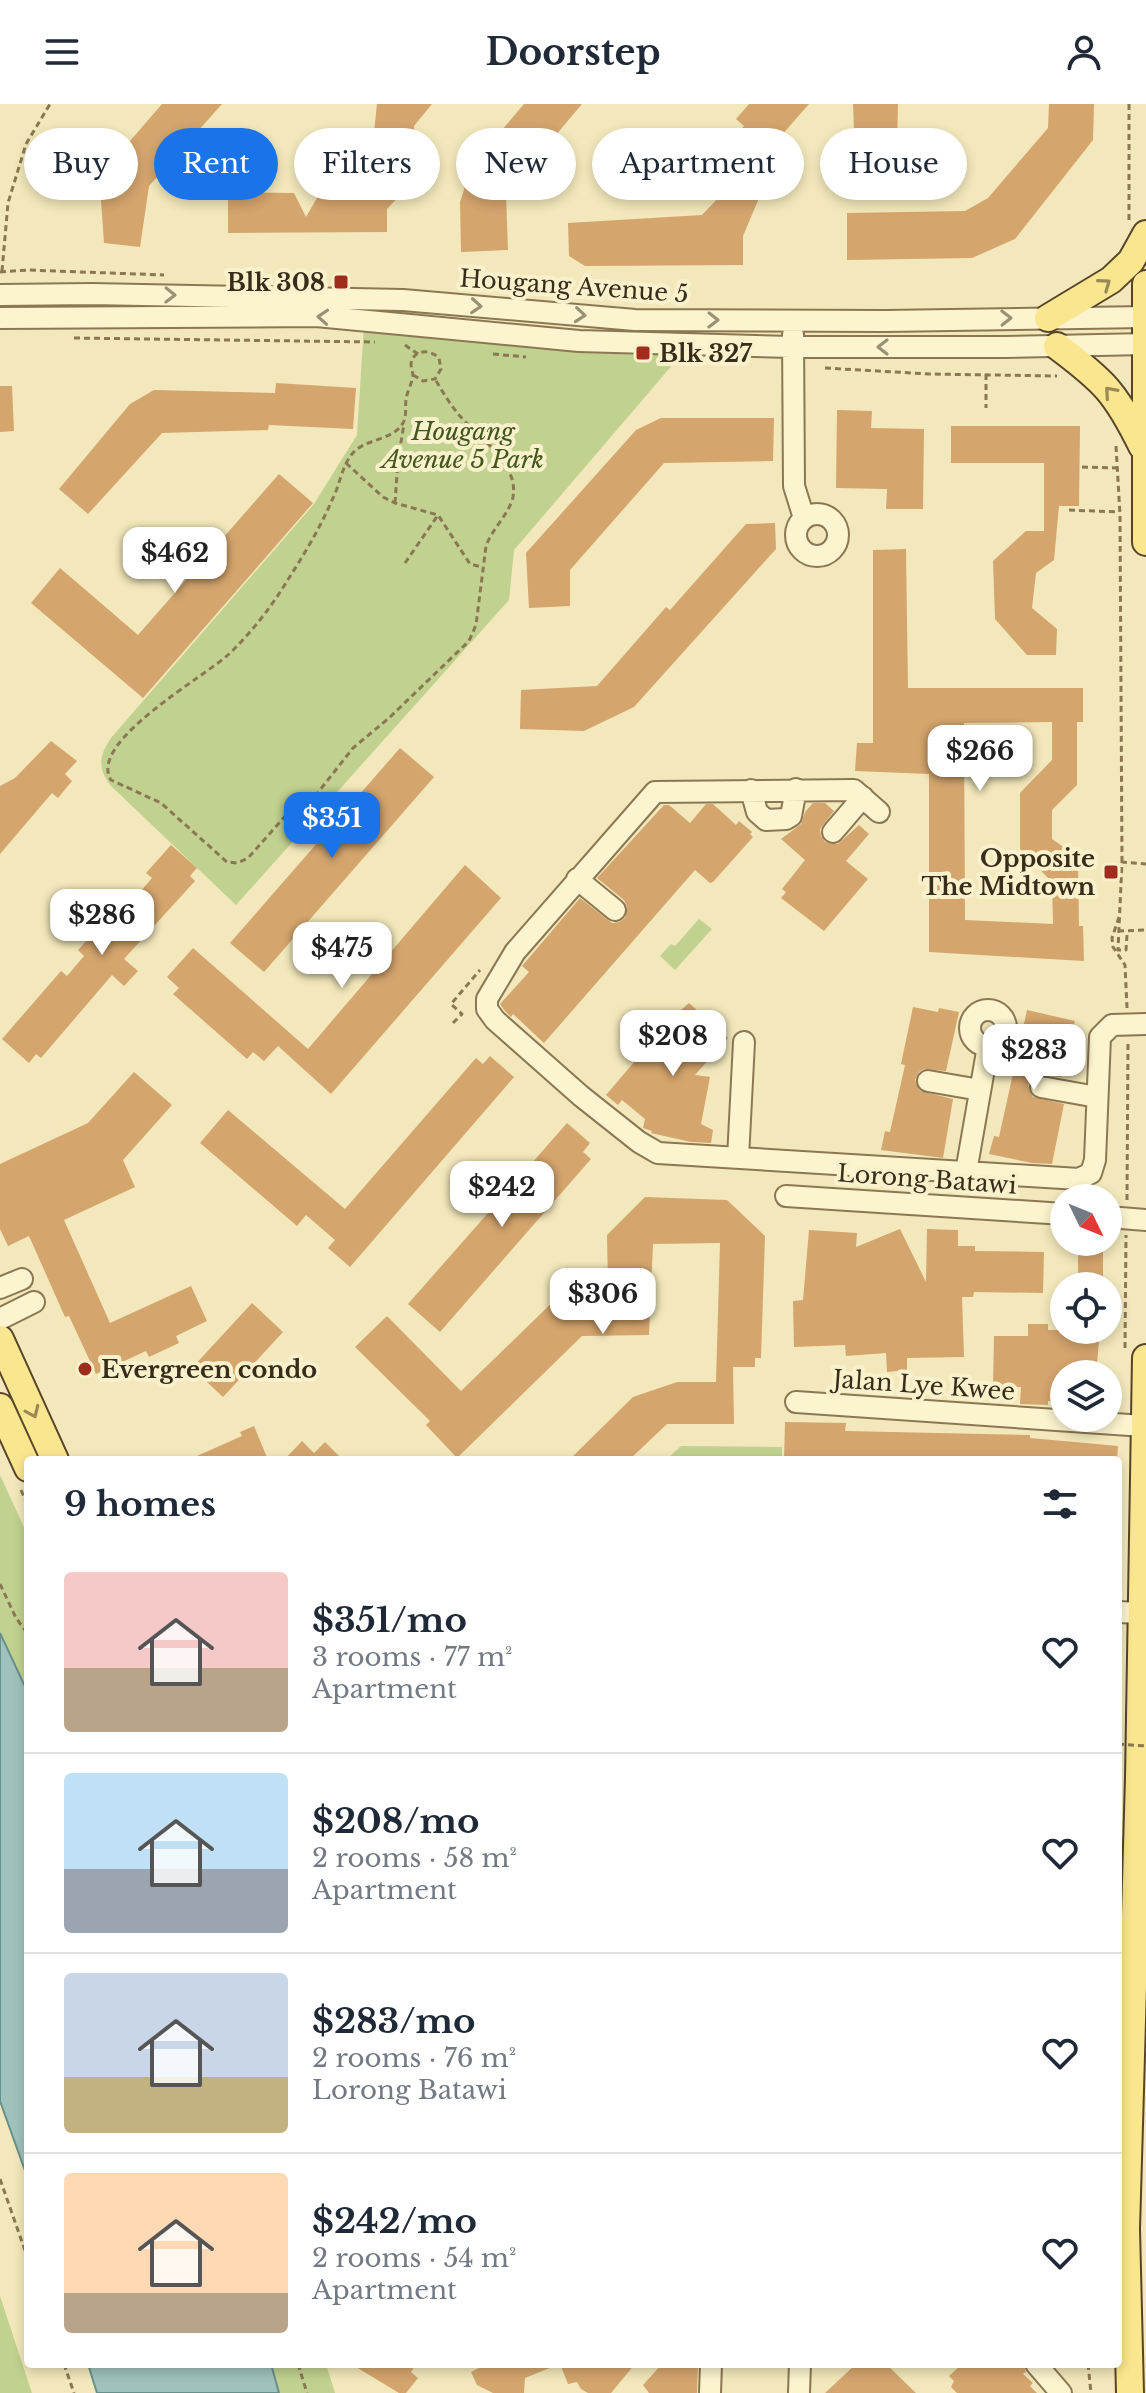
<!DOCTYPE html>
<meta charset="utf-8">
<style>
:root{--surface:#fff;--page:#f2f2f3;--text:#1f2937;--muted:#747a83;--line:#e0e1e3;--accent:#1a73e8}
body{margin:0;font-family:"Libre Baskerville",serif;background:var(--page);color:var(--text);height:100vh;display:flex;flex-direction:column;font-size:30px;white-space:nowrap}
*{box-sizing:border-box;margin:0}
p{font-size:26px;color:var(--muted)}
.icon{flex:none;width:44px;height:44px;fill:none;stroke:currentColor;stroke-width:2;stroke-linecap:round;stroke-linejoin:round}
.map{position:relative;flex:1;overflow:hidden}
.drawer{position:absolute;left:24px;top:1352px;width:1098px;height:912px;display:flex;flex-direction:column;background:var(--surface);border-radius:8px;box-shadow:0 4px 12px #0003}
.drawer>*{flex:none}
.hud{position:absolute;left:24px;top:24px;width:1098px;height:72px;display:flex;gap:16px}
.needle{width:52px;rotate:133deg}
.controls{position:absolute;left:1050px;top:1080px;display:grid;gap:16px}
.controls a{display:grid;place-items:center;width:72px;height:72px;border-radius:50%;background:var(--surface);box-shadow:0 4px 12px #0003;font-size:40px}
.price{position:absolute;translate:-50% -68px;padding:0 18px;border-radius:16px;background:#fff;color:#222;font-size:26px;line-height:52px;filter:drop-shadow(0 2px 4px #0008)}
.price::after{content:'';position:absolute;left:50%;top:48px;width:24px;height:18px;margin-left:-12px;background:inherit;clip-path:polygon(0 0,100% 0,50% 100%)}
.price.active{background:var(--accent);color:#fff}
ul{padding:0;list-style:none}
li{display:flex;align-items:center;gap:24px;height:200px;padding:0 40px}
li+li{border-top:2px solid var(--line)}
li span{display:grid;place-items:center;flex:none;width:224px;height:160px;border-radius:8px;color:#555}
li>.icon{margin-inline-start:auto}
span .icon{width:96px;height:96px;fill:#fffc;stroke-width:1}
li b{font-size:34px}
h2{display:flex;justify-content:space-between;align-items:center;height:96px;padding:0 40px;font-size:34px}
.tag{padding:0 28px;border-radius:36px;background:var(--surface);box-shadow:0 4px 12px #0003;font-size:28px;line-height:72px}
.tag.active{background:var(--accent);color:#fff}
header{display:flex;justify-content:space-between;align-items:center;height:104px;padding:0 40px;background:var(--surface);font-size:36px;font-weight:700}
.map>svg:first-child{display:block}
.green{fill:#c1d18f}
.water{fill:#a0c2bc;stroke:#67918b;stroke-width:2}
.building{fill:#d4a56d;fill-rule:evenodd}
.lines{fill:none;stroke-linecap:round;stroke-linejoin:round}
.minor-casing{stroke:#8b7853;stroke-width:24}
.major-casing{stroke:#584429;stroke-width:30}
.path{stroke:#8b7853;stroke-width:3;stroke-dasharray:6 4;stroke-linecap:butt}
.minor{stroke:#fcf4cf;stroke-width:20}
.major{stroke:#fae68e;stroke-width:26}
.path-bridge{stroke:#8b7853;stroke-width:3;stroke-dasharray:6 4;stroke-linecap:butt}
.oneway{stroke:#998954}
.oneway2{stroke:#9a9074}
.poi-dot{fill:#a02c1d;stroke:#f9f1cc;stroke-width:3}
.labels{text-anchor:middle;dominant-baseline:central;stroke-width:8;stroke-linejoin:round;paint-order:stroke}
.poi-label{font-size:24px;font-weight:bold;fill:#382c1a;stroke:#f9f1cc;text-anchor:end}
.street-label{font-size:24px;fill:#382c1a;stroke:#f9f1cc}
.park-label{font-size:24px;font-style:italic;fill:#42571e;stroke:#f9f1cc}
</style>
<header><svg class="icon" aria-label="menu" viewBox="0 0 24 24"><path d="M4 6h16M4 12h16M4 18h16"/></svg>Doorstep<svg class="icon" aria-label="person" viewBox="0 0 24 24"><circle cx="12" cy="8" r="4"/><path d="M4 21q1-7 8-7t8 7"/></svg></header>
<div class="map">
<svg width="1146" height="2289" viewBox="0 0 1146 2289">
<rect width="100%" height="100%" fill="#f2e8bb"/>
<path class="green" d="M364,222L680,252L514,446L509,496L236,801L111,682C97,664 99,652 111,634L314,400L357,331Z
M699,815L712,825L675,866L660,852L671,840L675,842Z
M681,1342L782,1343V1356H666Z
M0,1371L28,1432V1589L0,1529Z
M0,2192L32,2289H0Z
M271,2260H326L335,2289H279Z"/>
<path class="water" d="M0,1529L28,1589V2075L0,1997Z
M88,2260H271L279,2289H97Z"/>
<path class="building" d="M162,0H222L149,82L140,143L104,139L101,96L111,59Z
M377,0H432L414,22L415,54L406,85L387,105V128L228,129V88L294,89L306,113L326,78L353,77L371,57Z
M524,0H582L506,90L508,146L461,148L460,98L472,61Z
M749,0H809L766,49L765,80L743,132V161L585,162L569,152L568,119L702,111L721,91L730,38L744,22L736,15Z
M853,0H898L896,82L856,84Z
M1049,0H1094L1093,36L1015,135L972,154L847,156V109L965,107L988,94L1048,24Z
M276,279L356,284L353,325L269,321L268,326L162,329L88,410L59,385L130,300L154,286L275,289Z
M0,282H12L14,327L0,328Z
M837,306L872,307L871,324L924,325L923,405H886L887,385L836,384Z
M661,314H774L773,357L664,359L570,466V502L529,504L526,449L636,326Z
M951,322H1080L1079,402H1059L1054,456L1036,469L1032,504L1057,525L1056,551H1027L995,515L993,457L1026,427H1044V359H951Z
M279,370L313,399L143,594L31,499L60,464L138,531Z
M775,419L776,445L634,603L584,627L520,625L521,586L597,582L666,503L670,506L746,420Z
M906,445L908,584H1083V618H1077V681L1052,706V735L1078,753L1079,822H1083L1084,857L929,848V670L855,667L857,639H873V446ZM1052,618V656L1020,689V745L1052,778L1053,820L965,816L964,619Z
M51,637L77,657L65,670L72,677L58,694L52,689L0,750V682L15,674Z
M400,644L434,673L264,868L230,839Z
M813,699H825L834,707L820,725L821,732L825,738L838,740L859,721L869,730L846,757L868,775L824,827L781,794L786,788L782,785L805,756L781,735L801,720L805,708Z
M706,700H713L736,721L739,717L752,728L750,730L753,733L713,778L710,779L695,766L544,939L513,910L511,913L505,907L500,900L529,868L522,862L580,794L612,819L619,818L625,814L627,802L624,796L597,774L664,701H669L690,719Z
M171,741L197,764L190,772L195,777L124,855L138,867L124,882L112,871L41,954L36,950L29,959L2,935L61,867L67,872L84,852L78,846L129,789L134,795L152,774L146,769Z
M465,761L501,794L331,990L278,942L264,957L253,948L247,955L173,890L179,884L167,873L193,844L308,945Z
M689,899L728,934L695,971L710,973L701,1020L713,1026L711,1039L691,1038L651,1029L652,1027L643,1024L645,1015L622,996L618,1001L606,991L670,916Z
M913,903L938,908L939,904L959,908L946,967L924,965L919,968L915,976L920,987L953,995L943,1054L881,1046L885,1027L890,1028L905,961L901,960Z
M1027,906L1075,917L1061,973L1037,971L1031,975L1028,982L1033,993L1064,1000L1052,1060L1032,1059L989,1050L994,1032L999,1033Z
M490,952L514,973L350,1163L328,1144L335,1136L306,1111L297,1122L200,1039L228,1006L345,1105L476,954L483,960Z
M134,968L172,1001L123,1056L135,1083L64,1116L110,1219L191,1182L207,1217L176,1232L179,1239L149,1253L146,1247L96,1270L69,1212L65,1213L29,1132L8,1142L0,1125V1060L88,1019Z
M567,1019L590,1039L583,1048L591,1055L440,1228L408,1200Z
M645,1093L727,1096L765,1132L761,1254H755V1263H733L734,1320H667L629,1356H569L633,1293L677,1278H716L720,1139L653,1140L649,1231L582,1232L457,1354L426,1321L430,1317L355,1243L387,1212L461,1287L563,1188H608L607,1131Z
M900,1125L926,1178L927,1125L958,1126V1142H975V1147L1044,1148L1043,1189L974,1188L973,1193H962L964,1253L907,1254V1266L887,1268L886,1249L846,1252L845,1241L794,1243L793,1197L803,1196L809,1126L857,1129L856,1143Z
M1078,1138H1103V1182H1078Z
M252,1199L283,1228L223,1293L192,1264Z
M1028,1220H1048V1226H1100L1096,1270H1064V1298L1048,1297V1301L1020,1300L1021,1283H993L994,1232H1028Z
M785,1318L846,1319L845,1327L1030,1331V1334L1118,1342L1117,1356H784Z
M254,1322L268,1356H188L242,1332L240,1328Z
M302,1337L314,1349L325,1338L343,1356H284Z
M351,2260H416L411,2268L418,2274L406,2289H399Z
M487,2260H557V2261L525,2274L524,2289H493L477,2281L471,2268Z
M560,2260H635L611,2289H588L581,2285L577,2278L568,2280Z
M662,2260H698L697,2289H649L643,2281Z
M856,2260H886L916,2289H825Z
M962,2260H1023L1026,2268L1023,2270L1033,2279L1030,2282L1037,2289H957L951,2283L954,2277L949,2272Z"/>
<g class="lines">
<defs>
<path id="minor" d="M0,191L92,190L403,196L635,216L885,217L1146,213
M0,214L316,212L579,237L792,243H1005L1146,240
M793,230L794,382L804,414
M796 431a21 21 0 1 1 42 0a21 21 0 1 1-42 0Z
M751,686L757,708L766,716L786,715L791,712L796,685
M879,708L854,686L655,688L515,848L487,895V905L495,916L581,992L639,1038L658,1049L1079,1075L1091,1069L1095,1056L1100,933L1112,921L1146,920
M833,728L863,693
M577,775L615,806
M970 924a18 18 0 1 1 36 0a18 18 0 1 1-36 0Z
M928,977L980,986
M1041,983L1097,993
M738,1054L744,938
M966,1068L988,942
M786,1092L1064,1110
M1108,1113L1146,1116
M0,1184L22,1175
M0,1215L34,1198
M796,1298L1144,1322
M1118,1508L1140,1509
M1036,2260L1061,2289
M710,2289L711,2260
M799,2289L800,2260"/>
<path id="major" d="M1146,180V438
M1048,214L1111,176L1131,157L1146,130
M1057,242C1104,277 1116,289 1142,342
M0,1235L55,1356
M0,1303L28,1364
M1130,2289L1126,2125L1139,1673L1146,1254"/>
</defs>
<use href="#minor" class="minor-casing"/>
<use href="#major" class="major-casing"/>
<path class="path" d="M1129,0V116
M2,167L8,99L26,40L50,0
M0,168L28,166L164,171
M468,185L472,163
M74,234L375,238
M405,241L418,250
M493,250L526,253
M825,264L930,270L1057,272
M986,270V304
M413,271L423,277L435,275L441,265L439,254C430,245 413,245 411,260C411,264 413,268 413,272C412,279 407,288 406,295C405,303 407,312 403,319C393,337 365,334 352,350C342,362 340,380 333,394C321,422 305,449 289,474C272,502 252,528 229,550C206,572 87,638 111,676L161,699L227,758L237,759L248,754L287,710L316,691L353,644L389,614L469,537L476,521L486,442C492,425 509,410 513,393C519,359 478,333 459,311C450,300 442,287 435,275
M1116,342L1120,411L1122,758
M346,359L383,393L395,399L438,411L470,460L482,463
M1082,363L1117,364
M395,399L398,356L404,320
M1069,406L1119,408
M405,459L438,411
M1119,813L1112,834L1113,843L1125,861L1127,904
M1118,827L1146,826
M1127,831L1126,846H1118L1122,758L1146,760
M453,919L462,910L451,900L480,866
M1127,1096L1128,939
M1125,1244L1126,1131
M21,1386L28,1402
M0,1480L16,1514L28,1530
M0,2075L28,2155
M64,2260L74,2289
M298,2260L307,2289
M1088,2260L1091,2289"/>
<use href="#minor" class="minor"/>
<use href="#major" class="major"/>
<path class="path-bridge" d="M1118,1640L1146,1642"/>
</g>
<defs><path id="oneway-chevron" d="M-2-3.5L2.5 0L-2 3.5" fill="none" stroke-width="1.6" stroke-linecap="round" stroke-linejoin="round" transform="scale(2)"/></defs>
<g class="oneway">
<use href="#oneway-chevron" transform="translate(1105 180) rotate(-36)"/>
<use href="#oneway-chevron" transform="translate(1110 288) rotate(-131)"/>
<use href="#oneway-chevron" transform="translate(33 1308) rotate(66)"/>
</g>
<g class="oneway2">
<use href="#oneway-chevron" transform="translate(170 191) rotate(1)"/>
<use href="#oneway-chevron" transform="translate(476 202) rotate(4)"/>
<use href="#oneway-chevron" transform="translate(580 211) rotate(5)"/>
<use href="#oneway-chevron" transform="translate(323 213) rotate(-176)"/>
<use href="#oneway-chevron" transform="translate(1006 214) rotate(-1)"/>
<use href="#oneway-chevron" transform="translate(713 216) rotate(1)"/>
<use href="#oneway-chevron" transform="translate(883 243) rotate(-180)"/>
</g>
<g class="poi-dot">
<rect x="333" y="170" width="16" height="16" rx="4"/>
<rect x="635" y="241" width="16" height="16" rx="4"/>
<rect x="1103" y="760" width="16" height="16" rx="4"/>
<circle cx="85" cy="1265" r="8"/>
</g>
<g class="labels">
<g class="poi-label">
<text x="325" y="178">Blk 308</text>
<text x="659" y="249" text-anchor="start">Blk 327</text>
<text x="1095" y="754">Opposite<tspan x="1095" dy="28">The Midtown</tspan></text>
<text x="101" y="1265" text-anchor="start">Evergreen condo</text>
</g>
<g class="street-label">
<text transform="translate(574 182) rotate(4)">Hougang Avenue 5</text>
<text transform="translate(927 1075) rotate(4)">Lorong Batawi</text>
<text transform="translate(924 1281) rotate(4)">Jalan Lye Kwee</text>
</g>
<g class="park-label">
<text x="463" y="327">Hougang<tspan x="463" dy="28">Avenue 5 Park</tspan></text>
</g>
</g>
</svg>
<div class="controls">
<a><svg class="needle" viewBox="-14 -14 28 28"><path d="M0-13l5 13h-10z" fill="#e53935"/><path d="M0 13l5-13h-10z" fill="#747a83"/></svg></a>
<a><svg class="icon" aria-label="locate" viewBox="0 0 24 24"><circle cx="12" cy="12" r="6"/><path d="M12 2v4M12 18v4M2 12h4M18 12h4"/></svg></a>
<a><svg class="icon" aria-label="layers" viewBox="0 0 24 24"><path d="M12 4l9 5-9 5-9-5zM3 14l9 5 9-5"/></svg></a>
</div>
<b class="price" style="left:175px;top:491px">$462</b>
<b class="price" style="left:980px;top:689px">$266</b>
<b class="price active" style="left:332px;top:756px">$351</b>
<b class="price" style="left:102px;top:853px">$286</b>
<b class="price" style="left:342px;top:886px">$475</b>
<b class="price" style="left:673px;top:974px">$208</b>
<b class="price" style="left:1034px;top:988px">$283</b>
<b class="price" style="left:502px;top:1125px">$242</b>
<b class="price" style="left:603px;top:1232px">$306</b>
<div class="hud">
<a class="tag">Buy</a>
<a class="tag active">Rent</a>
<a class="tag">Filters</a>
<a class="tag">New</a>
<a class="tag">Apartment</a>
<a class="tag">House</a>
</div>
<section class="drawer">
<h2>9 homes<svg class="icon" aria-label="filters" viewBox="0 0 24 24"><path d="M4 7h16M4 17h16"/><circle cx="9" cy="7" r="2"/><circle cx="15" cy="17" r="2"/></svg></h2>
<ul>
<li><span style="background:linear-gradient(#f6c9c9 60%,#b9a48a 0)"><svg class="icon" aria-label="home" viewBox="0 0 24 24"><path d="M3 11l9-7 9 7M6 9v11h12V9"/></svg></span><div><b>$351/mo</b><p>3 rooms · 77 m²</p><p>Apartment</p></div><svg class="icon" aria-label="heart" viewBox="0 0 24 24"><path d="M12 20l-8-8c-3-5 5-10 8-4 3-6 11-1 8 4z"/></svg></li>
<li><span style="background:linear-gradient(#bfe0f5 60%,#9aa5b1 0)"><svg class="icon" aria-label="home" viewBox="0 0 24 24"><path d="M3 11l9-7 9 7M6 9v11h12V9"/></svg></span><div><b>$208/mo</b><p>2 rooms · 58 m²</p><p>Apartment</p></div><svg class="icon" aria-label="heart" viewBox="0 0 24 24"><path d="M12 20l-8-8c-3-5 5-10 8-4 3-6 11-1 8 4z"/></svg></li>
<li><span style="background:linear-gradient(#c9d6e8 65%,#c2b280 0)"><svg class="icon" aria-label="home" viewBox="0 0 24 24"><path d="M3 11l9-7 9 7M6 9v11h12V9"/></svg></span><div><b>$283/mo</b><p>2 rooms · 76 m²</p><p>Lorong Batawi</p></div><svg class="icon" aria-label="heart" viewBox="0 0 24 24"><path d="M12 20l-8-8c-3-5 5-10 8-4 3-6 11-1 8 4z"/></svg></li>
<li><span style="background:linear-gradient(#ffd9b3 75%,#b9a48a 0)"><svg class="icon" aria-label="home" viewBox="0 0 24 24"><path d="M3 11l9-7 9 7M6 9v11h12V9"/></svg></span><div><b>$242/mo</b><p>2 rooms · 54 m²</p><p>Apartment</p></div><svg class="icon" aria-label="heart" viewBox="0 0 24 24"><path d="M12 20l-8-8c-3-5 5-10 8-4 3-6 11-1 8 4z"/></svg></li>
</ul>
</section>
</div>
